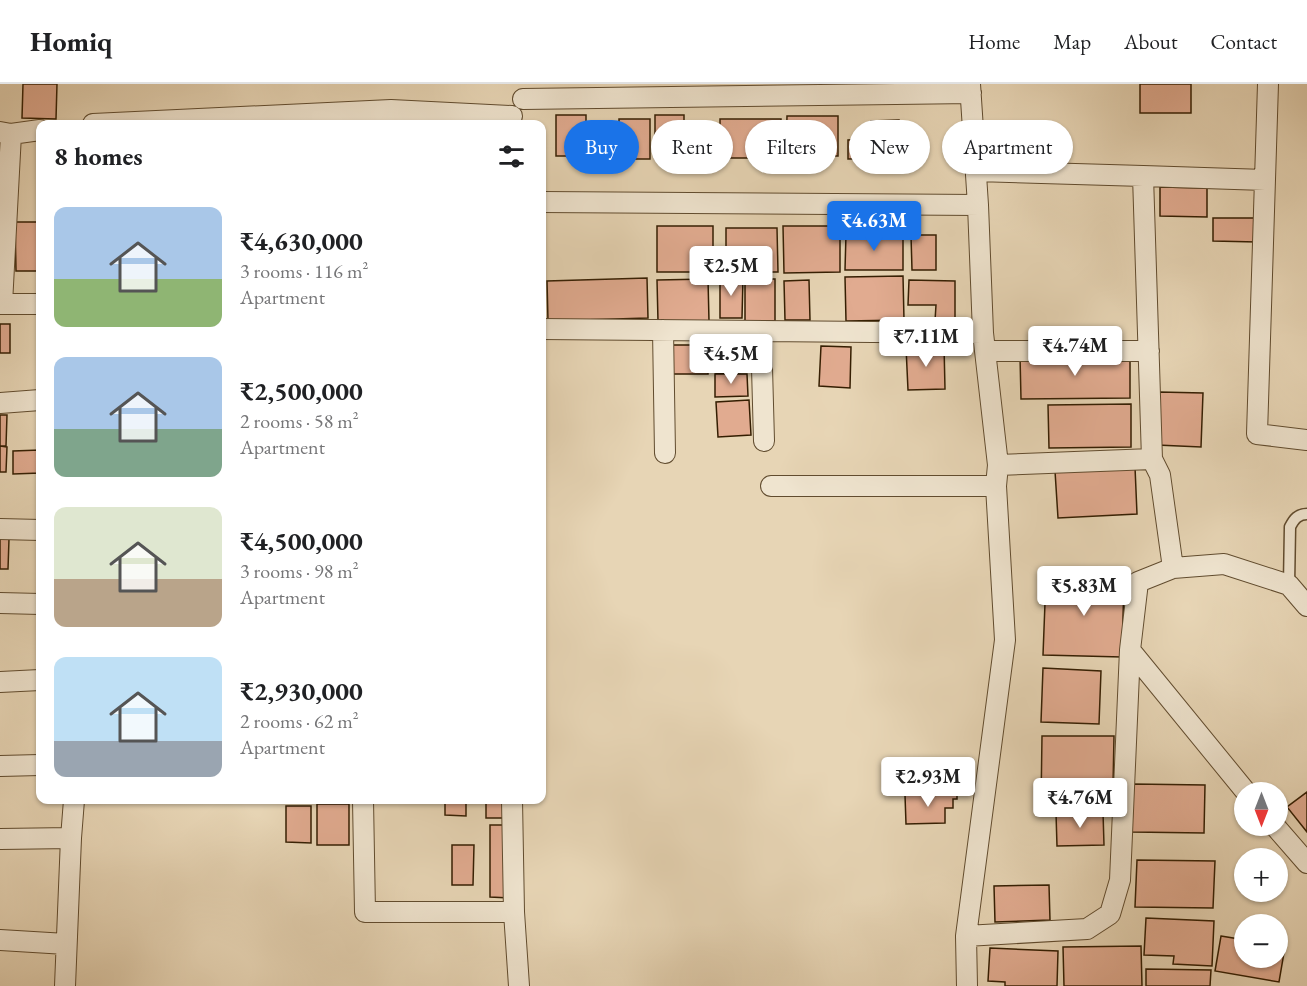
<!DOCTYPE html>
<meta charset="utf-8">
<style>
:root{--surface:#fff;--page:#f6f6f6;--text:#202124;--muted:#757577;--line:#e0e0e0;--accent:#1a73e8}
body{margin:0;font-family:"EB Garamond",serif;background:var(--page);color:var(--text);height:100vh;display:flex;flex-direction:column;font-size:22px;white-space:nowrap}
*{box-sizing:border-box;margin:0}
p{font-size:20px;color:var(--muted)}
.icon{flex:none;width:33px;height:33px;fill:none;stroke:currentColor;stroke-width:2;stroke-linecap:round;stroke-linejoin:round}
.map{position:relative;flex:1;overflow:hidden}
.side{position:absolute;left:36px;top:36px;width:510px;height:684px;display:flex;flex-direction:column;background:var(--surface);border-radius:12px;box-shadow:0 2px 4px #0004}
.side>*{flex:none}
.top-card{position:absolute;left:564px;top:36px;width:570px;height:54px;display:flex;gap:12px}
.needle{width:39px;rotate:180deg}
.buttons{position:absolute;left:1234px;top:698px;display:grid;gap:12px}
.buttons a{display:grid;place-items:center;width:54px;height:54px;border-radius:50%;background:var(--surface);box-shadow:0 2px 4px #0004;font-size:30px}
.price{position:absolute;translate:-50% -51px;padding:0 14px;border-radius:6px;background:#fff;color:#222;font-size:20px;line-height:39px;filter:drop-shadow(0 2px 3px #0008)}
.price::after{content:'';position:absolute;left:50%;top:36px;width:18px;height:14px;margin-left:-9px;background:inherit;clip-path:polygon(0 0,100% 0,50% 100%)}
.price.selected{background:var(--accent);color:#fff}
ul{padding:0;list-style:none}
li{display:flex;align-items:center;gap:18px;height:150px;padding:0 18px}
li span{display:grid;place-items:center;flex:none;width:168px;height:120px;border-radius:12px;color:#555}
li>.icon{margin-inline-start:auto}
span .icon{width:72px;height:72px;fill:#fffc;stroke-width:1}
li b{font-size:26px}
h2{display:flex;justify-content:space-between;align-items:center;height:72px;padding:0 18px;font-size:26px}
.tag{padding:0 21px;border-radius:27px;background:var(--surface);box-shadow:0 2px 4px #0004;font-size:21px;line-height:54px}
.tag.selected{background:var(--accent);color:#fff}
header{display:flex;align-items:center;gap:36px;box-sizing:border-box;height:84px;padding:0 30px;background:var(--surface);border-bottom:2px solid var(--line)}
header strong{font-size:28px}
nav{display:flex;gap:33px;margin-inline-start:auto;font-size:21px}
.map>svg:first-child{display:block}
.building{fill:#e1ab90;stroke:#341e02;stroke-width:1.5}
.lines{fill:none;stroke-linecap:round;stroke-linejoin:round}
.service-casing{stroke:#614c2f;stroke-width:13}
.minor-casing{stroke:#614c2f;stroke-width:22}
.service{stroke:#efe4cf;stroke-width:10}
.minor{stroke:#efe4cf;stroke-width:20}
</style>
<header>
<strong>Homiq</strong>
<nav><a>Home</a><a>Map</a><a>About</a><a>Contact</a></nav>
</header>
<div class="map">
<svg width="1307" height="902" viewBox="0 0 1307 902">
<rect width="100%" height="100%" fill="#e7d5b5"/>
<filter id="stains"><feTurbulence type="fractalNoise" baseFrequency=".00333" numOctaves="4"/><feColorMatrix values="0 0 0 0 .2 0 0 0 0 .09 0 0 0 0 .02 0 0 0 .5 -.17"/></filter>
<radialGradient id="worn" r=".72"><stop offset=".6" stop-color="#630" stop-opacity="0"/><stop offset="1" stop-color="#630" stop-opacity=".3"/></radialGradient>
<path class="building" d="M23,0H57L56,35L22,34Z
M1140,0H1191V29H1140Z
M556,31H586V72H556Z
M655,31H684V73H655Z
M787,32H838V72H786Z
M619,35H650V75H619Z
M720,35H781V74H720Z
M899,36L900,74L848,75V56L872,55L871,37Z
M1160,103L1207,104V133L1160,132Z
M1213,134H1257V158L1213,157Z
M15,138H40V187H16Z
M657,142H713V188H657Z
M783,142H840V188L784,189Z
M726,144H777L778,188H726Z
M846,150H903V186H845Z
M911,151H936V186H912Z
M903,192L904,236L846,237L845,193Z
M720,193H743L742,234H720Z
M647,194L648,234L548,237L547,197Z
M708,195L709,237H658L657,196Z
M745,195H775V237H745Z
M809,196L810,236H785L784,197Z
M909,196L955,197V237H935L936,221H908Z
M0,240H10V269H0Z
M665,261H708V290H665Z
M716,261H750V288L716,289Z
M944,261L945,305L908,306L906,263Z
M821,262L851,263L850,304L819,302Z
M1020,272H1130V314L1021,315Z
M715,290H747L748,312L715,313Z
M1159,308L1203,309L1201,363L1157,361Z
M749,316L751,351L718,353L716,318Z
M1131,320V363L1049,364L1048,321Z
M0,331H7L6,362H0Z
M0,362L7,363L6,388H0Z
M40,366V389L13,390V367Z
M1135,383L1137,430L1058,434L1055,387Z
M0,454L9,455L8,485H0Z
M1046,493L1124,495L1122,573L1043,571Z
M1043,584L1101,587L1099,640L1041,638Z
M1042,652H1114L1113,702L1105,701V715H1072V721L1041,720Z
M1133,700L1205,701L1204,749L1132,748Z
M1307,708V748L1287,723Z
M957,710V715H953V724H945V739L906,740L905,711Z
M445,716H466V732L445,731Z
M486,716H509V734H486Z
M317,720H349V761H317Z
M286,722H311V759L286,758Z
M1103,728L1104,761L1057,762L1056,729Z
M490,741H512V814L490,813Z
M452,761H474L473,801H452Z
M1137,776L1215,777L1213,824L1135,823Z
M1049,801L1050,836L995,838L994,802Z
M1146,834L1214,837L1212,882L1173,880L1174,872L1144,871Z
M1221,852L1245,856V873H1278V862L1285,863L1279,898L1215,887Z
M1141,862L1142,902H1064L1063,863Z
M990,864L1058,867L1057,902H1005V898L988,897Z
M1146,885L1211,886L1210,902H1146Z"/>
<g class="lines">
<defs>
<path id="service" d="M1289,501L1290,443C1294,435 1298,430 1307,430"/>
<path id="minor" d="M1268,0L1257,350L1307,356
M523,15L971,9
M93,40L391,26L512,32
M0,48L11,50L40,46
M976,87L1143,92
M542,118L978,121
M0,220H40
M2,220L11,50
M542,245L983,249
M663,246L665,369
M761,247L764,357
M985,267H1149
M0,319L40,316
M1152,375L1160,391L1173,484
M998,381L1152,375L1143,92L1265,96
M771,402H996
M0,445L40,446
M0,519L40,520
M1130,566L1246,708
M0,598L40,596
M0,682L40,681
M363,716L365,828H514
M512,716L514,828L519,902
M1274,741L1307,779
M0,755L71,754
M966,852L1087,845L1110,830L1120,796L1130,566L1138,498L1173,484L1224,480L1289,501L1307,522
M0,856L66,860
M65,902L71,754L74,716
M967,902L966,852L1005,556L996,402L998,381L983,249L978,121L970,0"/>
</defs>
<use href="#service" class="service-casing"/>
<use href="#minor" class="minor-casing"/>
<use href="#service" class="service"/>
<use href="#minor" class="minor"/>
</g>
<rect width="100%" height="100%" filter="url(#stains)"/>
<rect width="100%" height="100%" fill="url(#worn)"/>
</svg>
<div class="buttons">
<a><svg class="needle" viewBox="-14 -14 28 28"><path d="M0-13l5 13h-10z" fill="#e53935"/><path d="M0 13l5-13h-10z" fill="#757577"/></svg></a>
<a>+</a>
<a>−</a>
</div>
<b class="price selected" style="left:874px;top:168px">₹4.63M</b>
<b class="price" style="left:731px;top:213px">₹2.5M</b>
<b class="price" style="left:926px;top:284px">₹7.11M</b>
<b class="price" style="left:1075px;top:293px">₹4.74M</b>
<b class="price" style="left:731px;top:301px">₹4.5M</b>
<b class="price" style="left:1084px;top:533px">₹5.83M</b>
<b class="price" style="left:928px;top:724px">₹2.93M</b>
<b class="price" style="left:1080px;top:745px">₹4.76M</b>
<div class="top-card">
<a class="tag selected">Buy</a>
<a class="tag">Rent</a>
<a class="tag">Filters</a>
<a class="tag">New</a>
<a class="tag">Apartment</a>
</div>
<section class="side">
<h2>8 homes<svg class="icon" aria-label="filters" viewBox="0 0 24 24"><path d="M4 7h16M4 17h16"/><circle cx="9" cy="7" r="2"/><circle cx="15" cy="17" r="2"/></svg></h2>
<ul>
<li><span style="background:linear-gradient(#a9c7e8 60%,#8fb573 0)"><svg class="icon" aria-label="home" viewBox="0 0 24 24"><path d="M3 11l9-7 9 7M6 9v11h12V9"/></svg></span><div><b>₹4,630,000</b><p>3 rooms · 116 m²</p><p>Apartment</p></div></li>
<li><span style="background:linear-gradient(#a9c7e8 60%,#7fa58c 0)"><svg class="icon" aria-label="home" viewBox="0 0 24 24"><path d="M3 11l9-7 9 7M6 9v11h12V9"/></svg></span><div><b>₹2,500,000</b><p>2 rooms · 58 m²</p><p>Apartment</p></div></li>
<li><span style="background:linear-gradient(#dfe7d0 60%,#b9a48a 0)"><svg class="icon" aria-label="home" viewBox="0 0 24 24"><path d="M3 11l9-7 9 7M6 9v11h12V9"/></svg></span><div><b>₹4,500,000</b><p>3 rooms · 98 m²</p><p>Apartment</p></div></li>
<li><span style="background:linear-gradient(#bfe0f5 70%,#9aa5b1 0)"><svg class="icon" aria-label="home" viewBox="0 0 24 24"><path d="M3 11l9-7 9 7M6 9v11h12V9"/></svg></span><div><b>₹2,930,000</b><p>2 rooms · 62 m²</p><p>Apartment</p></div></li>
</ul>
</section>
</div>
